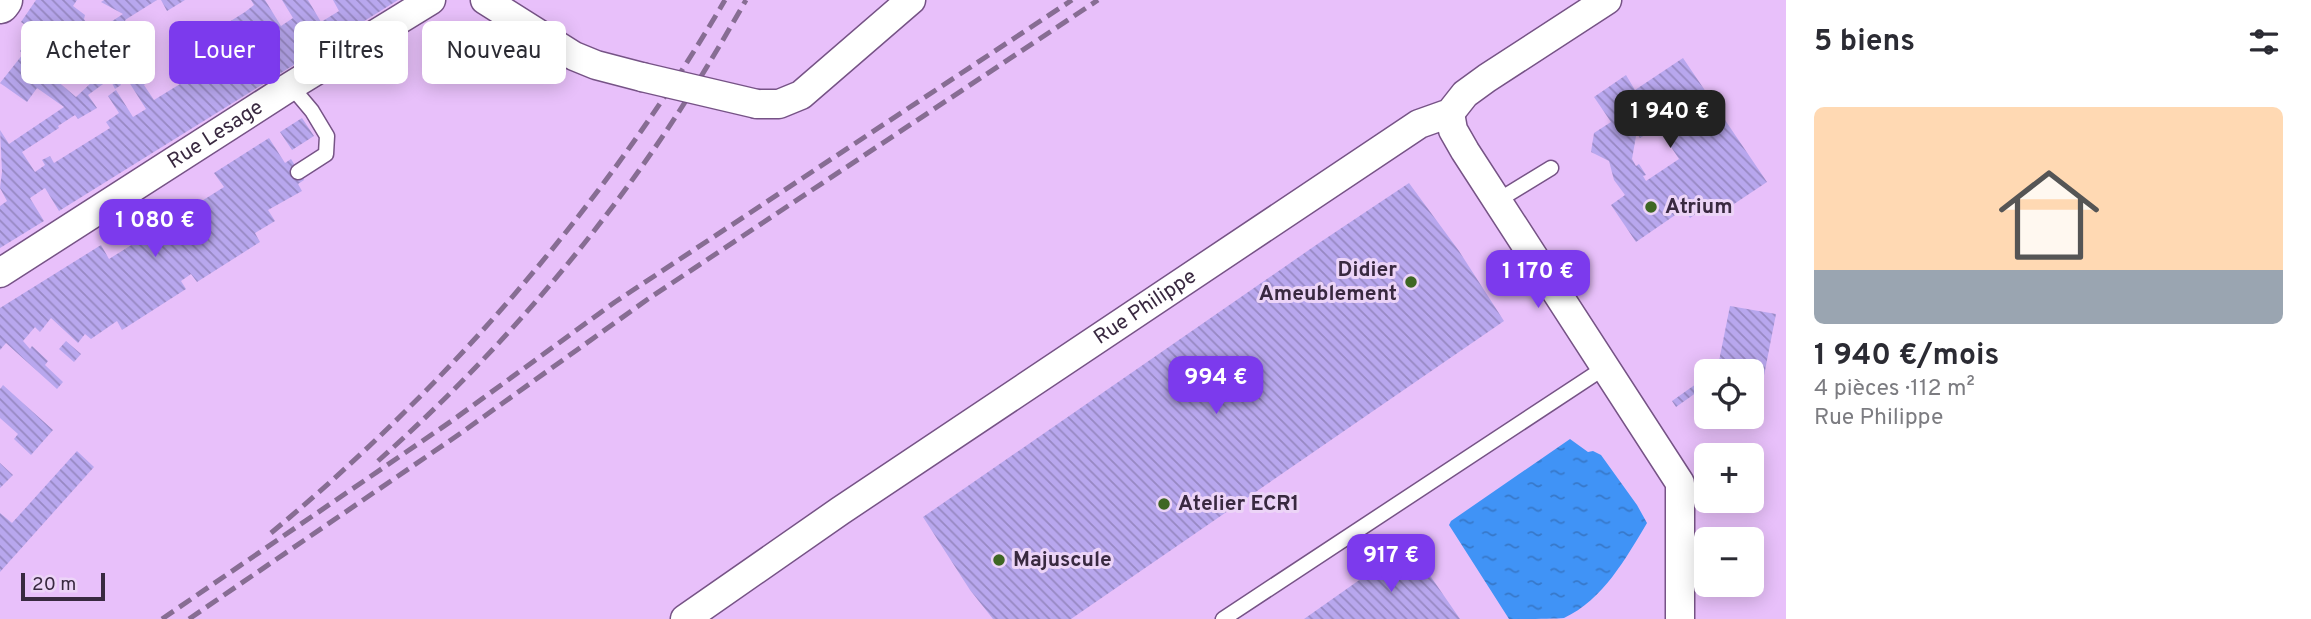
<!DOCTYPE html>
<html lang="fr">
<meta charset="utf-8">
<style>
:root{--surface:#fff;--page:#f7f7f7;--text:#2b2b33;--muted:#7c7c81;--line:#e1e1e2;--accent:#7c3aed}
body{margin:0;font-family:Overpass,sans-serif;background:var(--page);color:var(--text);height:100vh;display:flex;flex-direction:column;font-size:26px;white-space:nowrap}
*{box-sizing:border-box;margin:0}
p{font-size:23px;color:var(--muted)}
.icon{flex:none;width:38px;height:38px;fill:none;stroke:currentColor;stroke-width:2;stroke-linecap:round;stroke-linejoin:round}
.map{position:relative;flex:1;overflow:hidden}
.side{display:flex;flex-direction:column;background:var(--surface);width:525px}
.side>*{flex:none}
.top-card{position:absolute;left:21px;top:21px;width:665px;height:63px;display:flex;gap:14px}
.buttons{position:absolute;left:1694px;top:359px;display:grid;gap:14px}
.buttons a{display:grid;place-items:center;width:70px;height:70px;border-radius:10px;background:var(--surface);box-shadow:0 4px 18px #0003;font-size:35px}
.scale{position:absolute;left:21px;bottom:18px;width:84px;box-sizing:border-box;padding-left:7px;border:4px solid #392940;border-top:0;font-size:19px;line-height:24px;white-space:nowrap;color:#392940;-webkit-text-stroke:5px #ecd4f7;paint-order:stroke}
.price{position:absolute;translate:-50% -60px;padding:0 16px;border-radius:14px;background:var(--accent);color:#fff;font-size:23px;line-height:46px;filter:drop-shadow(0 2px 4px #0008)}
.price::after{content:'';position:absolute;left:50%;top:42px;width:21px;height:16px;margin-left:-10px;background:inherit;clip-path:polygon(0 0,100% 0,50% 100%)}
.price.selected{background:#222;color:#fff}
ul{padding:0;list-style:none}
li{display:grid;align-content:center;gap:14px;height:371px;padding:0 28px}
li+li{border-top:2px solid var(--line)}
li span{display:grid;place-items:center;height:217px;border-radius:10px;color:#555}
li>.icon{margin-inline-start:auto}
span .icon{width:126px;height:126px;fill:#fffc;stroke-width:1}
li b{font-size:30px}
h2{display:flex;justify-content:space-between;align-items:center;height:84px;padding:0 28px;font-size:30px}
.chip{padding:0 24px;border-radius:10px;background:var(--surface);box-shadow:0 4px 18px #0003;font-size:24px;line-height:63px}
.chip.selected{background:var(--accent);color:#fff}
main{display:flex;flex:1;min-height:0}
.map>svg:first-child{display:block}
.water{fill:url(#water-ripples)}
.building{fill:url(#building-back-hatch);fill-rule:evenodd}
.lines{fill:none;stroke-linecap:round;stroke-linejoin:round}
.lane-casing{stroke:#765386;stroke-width:17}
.street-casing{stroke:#765386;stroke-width:31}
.secondary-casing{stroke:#765386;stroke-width:41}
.lane{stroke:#fff;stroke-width:14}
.street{stroke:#fff;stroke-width:28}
.secondary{stroke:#fff;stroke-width:38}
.rail{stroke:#876d93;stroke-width:5;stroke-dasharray:14 7;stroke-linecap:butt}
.street-bridge-casing{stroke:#765386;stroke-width:31;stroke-linecap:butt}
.street-bridge{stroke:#fff;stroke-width:28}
.poi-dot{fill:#3e6723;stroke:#ecd4f7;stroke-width:2.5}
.labels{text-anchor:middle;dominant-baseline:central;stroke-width:6;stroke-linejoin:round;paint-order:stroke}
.street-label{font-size:21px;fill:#392940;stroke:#ecd4f7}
.poi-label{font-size:21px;font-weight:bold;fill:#392940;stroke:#ecd4f7;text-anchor:start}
</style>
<main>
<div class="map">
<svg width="1786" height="619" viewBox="0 0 1786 619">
<defs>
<pattern id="water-ripples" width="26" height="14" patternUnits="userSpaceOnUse" patternTransform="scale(1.75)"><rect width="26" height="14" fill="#4093f6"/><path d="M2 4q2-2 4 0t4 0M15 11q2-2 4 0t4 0" fill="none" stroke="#3778c9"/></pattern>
<pattern id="building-back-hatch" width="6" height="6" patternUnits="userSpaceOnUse" patternTransform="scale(1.75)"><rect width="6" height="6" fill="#b8a7ee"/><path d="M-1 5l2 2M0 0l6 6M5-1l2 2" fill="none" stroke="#9788c2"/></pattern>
</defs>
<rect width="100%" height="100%" fill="#e8c0fa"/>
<path class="water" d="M1570,439L1588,452L1593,451L1601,455L1637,505L1647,523C1626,558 1603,600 1564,618C1554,619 1522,619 1509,619L1449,525L1451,521Z"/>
<path class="building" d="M36,0H77L73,6L85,15L84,19L87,24L97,31L123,14L101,2L104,0H157L125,20L129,28L119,34L128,50L123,54L95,34L76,60L62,50L58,56L69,65L59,79L48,73L76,97L109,66L121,85L115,89L110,79L88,95L97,108L78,119L75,115L58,126L59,128L22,152L35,172L45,165L42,160L50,156L54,163L110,128L106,122L119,113L108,96L116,90L133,117L146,109L115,60L125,53L135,70L144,64L153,78L144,85L154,100L193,76L197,81L219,66L202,39L245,12L254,5L251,0H265L281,26L293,18L282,0H308L321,22L339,11L333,0H398L59,211L45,188L30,198L44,221L0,248V206L7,201L0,188L2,172L0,130L9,144L64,107L37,88L27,102L0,83L23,54L20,51L34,31L21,22Z
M161,0H185L167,11Z
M187,42L196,58L187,64L177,48Z
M1683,58L1767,182L1725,210L1718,199L1690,218L1684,209L1636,242L1611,205L1625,195L1614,180L1609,161L1591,152L1594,133L1611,122L1594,97L1626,75L1635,90ZM1655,123L1679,159L1646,181L1643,176L1646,175L1639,164L1636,166L1632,159L1636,136L1638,135L1640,138L1653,130L1651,127Z
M302,118L314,136L292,150L280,132Z
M269,138L285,163L291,159L304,180L298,184L302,191L268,210L275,221L255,233L260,242L197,282L191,274L181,281L186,289L122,330L117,321L91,339L85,334L78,343L51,318L40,332L35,327L23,341L30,349L32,346L48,361L45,365L63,382L57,389L6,343L0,350V308L101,245L109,259L133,244L150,233L141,219L153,212L162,226L224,187L214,173Z
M1409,183L1459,251L1504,321L1071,619H993L970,590L923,517L1319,243Z
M1730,306L1776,314L1754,427L1705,418L1752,416V371H1717Z
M66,341L81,354L74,362L59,349Z
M1696,384L1700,390L1676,407L1672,401Z
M3,385L53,430L31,455L14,439L18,434L0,418V389Z
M77,451L94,467L0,572V513L12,523Z
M0,463L13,475L0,488Z
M1409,545L1460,619H1304Z"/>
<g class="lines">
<defs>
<path id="lane" d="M291,86L312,111L327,136L326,154L298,172
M1497,201L1551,168
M1223,619L1604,368"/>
<g id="street">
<path d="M485,0L574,56L596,65L642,77"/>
<path d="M757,104H779L801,95L911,0"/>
<path d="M1450,113L1453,130L1465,151L1680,483V619"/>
<path id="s1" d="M0,273L291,86L431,0"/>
<path id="s2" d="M685,619L840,511L1419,124L1450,113L1465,94L1487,78L1607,0"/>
</g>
<path id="secondary" d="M0,4L3,0"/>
</defs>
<use href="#lane" class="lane-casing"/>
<use href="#street" class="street-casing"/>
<use href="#secondary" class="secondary-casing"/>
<use href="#lane" class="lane"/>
<use href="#street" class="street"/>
<use href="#secondary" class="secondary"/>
<path class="rail" d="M378,461C493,359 596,240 680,110C703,74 725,37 746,0
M271,533C452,383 606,203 725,0
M162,619L453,420L615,302L1072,0
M189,619L461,433L648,299L1098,0"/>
<defs>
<path id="street-bridge" d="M642,77L757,104"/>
</defs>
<use href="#street-bridge" class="street-bridge-casing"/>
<use href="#street-bridge" class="street-bridge"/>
</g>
<g class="poi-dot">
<circle cx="1651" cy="207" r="7"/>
<circle cx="1411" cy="282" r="7"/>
<circle cx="1164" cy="504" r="7"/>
<circle cx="999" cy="560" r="7"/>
</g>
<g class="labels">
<g class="street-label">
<text stroke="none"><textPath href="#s1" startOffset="256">Rue Lesage</textPath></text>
<text stroke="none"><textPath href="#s2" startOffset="556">Rue Philippe</textPath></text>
</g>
<g class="poi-label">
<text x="1665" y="207">Atrium</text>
<text x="1397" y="270" text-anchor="end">Didier<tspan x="1397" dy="24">Ameublement</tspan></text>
<text x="1178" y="504">Atelier ECR1</text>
<text x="1013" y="560">Majuscule</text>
</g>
</g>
</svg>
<div class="buttons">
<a><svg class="icon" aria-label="locate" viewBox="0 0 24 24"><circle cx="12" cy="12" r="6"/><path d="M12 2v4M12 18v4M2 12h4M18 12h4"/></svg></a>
<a>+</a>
<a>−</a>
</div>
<div class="scale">20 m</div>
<b class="price selected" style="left:1670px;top:150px">1 940 €</b>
<b class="price" style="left:155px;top:259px">1 080 €</b>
<b class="price" style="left:1538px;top:310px">1 170 €</b>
<b class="price" style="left:1216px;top:416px">994 €</b>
<b class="price" style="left:1391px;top:594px">917 €</b>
<div class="top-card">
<a class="chip">Acheter</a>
<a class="chip selected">Louer</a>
<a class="chip">Filtres</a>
<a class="chip">Nouveau</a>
</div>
</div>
<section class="side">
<h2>5 biens<svg class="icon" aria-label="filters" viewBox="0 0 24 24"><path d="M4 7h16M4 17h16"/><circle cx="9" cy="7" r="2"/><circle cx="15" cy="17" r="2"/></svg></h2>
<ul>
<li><span style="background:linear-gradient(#ffd9b3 75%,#9aa5b1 0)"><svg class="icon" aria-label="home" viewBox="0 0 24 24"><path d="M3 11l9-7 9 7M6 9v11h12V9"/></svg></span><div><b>1 940 €/mois</b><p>4 pièces · 112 m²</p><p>Rue Philippe</p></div></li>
</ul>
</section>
</main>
